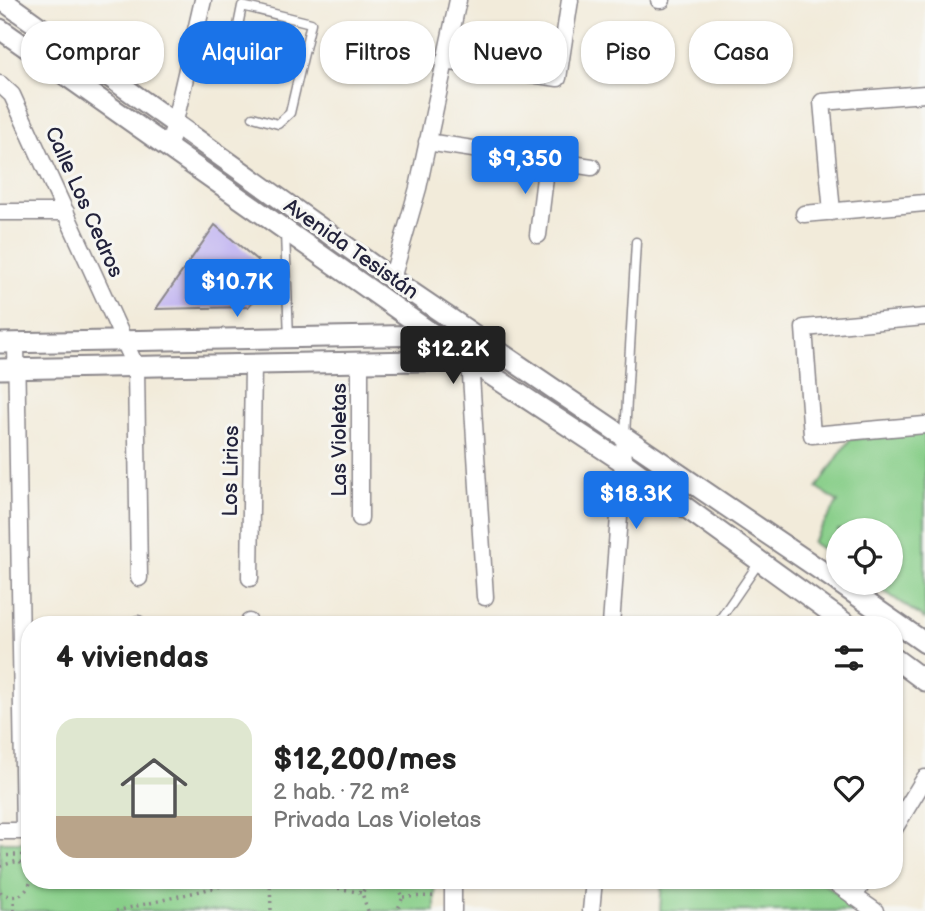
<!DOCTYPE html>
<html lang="es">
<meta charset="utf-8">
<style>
:root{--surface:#fff;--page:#f6f6f6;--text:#222;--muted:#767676;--accent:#1a73e8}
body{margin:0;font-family:"Balsamiq Sans",sans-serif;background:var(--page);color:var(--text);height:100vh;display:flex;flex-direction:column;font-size:26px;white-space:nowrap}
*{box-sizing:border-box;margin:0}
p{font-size:23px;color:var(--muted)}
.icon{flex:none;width:38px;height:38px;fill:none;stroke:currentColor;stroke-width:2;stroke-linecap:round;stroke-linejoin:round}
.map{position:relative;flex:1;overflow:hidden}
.drawer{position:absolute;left:21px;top:616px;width:882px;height:273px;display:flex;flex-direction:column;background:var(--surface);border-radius:28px;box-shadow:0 2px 5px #0004}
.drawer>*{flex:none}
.hud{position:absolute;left:21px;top:21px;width:884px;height:63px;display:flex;gap:14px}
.buttons{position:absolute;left:826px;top:518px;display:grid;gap:14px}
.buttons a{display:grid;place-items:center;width:77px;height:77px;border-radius:50%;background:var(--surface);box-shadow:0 2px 5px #0004;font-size:35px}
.price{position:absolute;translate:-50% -60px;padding:0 16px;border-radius:7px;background:var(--accent);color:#fff;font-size:23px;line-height:46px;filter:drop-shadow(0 2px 4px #0008)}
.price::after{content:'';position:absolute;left:50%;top:42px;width:21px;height:16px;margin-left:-10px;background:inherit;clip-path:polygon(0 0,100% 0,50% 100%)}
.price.current{background:#222;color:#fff}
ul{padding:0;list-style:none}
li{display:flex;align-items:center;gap:21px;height:175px;padding:0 35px}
li span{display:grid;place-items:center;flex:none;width:196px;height:140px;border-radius:21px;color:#555}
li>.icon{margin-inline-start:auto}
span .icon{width:84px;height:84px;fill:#fffc;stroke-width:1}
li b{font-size:30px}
h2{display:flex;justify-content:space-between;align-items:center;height:84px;padding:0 35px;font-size:30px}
.chip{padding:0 24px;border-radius:28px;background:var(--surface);box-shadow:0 2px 5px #0004;font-size:24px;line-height:63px}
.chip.current{background:var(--accent);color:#fff}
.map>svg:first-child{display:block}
.green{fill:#87ce88;stroke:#547862;stroke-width:2}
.building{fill:#c2b6f1}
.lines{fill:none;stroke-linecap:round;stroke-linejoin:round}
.service-casing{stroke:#8a868a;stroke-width:11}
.minor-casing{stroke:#8a868a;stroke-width:19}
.tertiary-casing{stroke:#8a868a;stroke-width:23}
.path{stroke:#8a868a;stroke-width:3.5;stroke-dasharray:2 5;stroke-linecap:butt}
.service{stroke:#fff;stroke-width:8}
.minor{stroke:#fff;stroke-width:16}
.tertiary{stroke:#fff;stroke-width:19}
.labels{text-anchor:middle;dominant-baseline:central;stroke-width:6;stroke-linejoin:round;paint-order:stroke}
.street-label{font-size:21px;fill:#22223b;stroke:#f6f6f2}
</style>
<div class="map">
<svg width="925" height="911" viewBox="0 0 925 911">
<rect width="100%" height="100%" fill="#f6f6f2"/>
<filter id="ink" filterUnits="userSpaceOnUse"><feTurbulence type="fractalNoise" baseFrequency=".0143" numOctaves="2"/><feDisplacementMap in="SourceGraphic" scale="14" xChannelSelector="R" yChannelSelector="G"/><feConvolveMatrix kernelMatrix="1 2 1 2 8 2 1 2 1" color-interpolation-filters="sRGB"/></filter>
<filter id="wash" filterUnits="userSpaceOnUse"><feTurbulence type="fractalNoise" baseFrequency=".00686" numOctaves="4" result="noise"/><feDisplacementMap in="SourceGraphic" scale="28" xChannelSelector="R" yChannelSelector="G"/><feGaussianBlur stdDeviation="1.57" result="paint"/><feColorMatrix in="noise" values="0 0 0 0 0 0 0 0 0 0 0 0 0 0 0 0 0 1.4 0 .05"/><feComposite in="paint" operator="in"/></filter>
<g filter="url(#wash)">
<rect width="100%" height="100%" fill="#f2ebda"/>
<path class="green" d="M925,433V619L872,583H891V530H838V560L812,542L838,502L817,488L850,439Z
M0,842H30V880H435V911H0Z
M662,880H818L863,911H660Z"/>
<g id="blocks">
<path class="building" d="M215,225L258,261L260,293L248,307L156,309Z"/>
</g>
</g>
<g filter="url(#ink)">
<use href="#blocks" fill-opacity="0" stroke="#8a868a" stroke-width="2"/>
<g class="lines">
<defs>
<path id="service" d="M194,37L300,62
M234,46L242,6L311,23L290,113L278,124L253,117
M285,233L289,338
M625,435L636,242
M716,625L760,561"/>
<path id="minor" d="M659,0H662
M444,61L558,78L570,0
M0,84L12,95L136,367L139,578
M427,142L592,167
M169,147L203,0
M0,212H66
M832,212L822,102L925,94
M804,214L925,203
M538,235L547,161
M392,279L418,188L458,0
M925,317L804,328L812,435L925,425
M16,343L24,831
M470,360L485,597
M360,362V518
M250,578L253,365
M249,622V625
M138,624V625
M611,625L625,435
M894,829L925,778
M0,831H30
M831,880L875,911
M854,897L864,880
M453,911V880
M591,911L594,880"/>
<path id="tertiary" d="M2,0L392,279L838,582
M0,29L488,373L623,462L848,625
M0,343L434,335
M0,369L471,360
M839,583L925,643
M894,658L925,681"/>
</defs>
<use href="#service" class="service-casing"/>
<use href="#minor" class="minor-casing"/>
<use href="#tertiary" class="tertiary-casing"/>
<path class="path" d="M0,856L30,854
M0,866L18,861L30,871
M270,880L271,911
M297,880L362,893
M395,880L403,897L397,911
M0,892C13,901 27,896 31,880
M403,897L436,896
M14,911V897
M116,911L247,880
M368,911L362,893L370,880"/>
<use href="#service" class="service"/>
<use href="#minor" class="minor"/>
<use href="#tertiary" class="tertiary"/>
</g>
</g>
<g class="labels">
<g class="street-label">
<text transform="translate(84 202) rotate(66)">Calle Los Cedros</text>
<text transform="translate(351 249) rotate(35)">Avenida Tesistán</text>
<text transform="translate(339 440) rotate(-90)">Las Violetas</text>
<text transform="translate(231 471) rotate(-89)">Los Lirios</text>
</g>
</g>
</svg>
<div class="buttons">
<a><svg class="icon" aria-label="locate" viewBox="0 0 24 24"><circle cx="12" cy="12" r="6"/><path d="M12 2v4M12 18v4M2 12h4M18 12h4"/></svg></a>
</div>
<b class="price" style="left:525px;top:196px">$9,350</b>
<b class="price" style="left:237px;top:319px">$10.7K</b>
<b class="price current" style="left:453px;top:386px">$12.2K</b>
<b class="price" style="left:636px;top:531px">$18.3K</b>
<div class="hud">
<a class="chip">Comprar</a>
<a class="chip current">Alquilar</a>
<a class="chip">Filtros</a>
<a class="chip">Nuevo</a>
<a class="chip">Piso</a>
<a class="chip">Casa</a>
</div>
<section class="drawer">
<h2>4 viviendas<svg class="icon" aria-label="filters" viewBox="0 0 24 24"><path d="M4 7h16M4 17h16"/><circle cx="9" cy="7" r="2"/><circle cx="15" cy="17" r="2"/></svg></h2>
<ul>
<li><span style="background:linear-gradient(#dfe7d0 70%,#b9a48a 0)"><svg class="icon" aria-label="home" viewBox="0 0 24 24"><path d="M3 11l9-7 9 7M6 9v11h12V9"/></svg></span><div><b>$12,200/mes</b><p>2 hab. · 72 m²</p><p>Privada Las Violetas</p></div><svg class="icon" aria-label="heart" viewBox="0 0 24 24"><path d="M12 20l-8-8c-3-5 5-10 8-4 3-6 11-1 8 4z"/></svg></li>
</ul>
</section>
</div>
